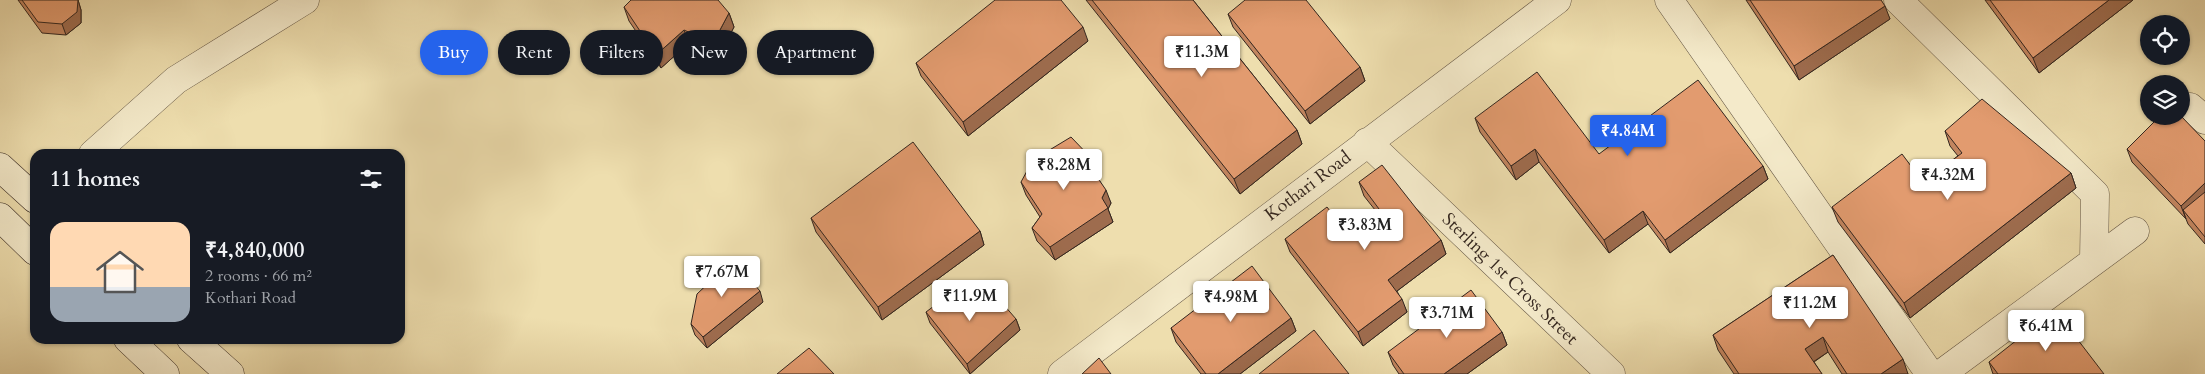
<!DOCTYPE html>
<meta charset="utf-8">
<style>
:root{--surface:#171b24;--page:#242831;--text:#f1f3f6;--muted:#9ea1a6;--accent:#2563eb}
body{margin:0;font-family:Cardo,serif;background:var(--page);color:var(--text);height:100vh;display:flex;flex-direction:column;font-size:19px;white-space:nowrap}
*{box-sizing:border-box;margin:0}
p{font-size:16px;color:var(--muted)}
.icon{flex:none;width:28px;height:28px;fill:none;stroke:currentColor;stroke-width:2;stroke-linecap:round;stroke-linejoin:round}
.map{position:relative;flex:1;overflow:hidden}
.sheet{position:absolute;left:30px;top:149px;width:375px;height:195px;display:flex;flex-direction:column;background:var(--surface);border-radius:15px;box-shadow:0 1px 4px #0004}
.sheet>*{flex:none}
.top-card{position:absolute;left:420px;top:30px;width:475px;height:45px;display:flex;gap:10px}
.tools{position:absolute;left:2140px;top:15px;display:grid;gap:10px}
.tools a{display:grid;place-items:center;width:50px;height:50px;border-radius:50%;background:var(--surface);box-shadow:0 1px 4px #0004;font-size:25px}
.price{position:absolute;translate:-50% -42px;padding:0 11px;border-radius:5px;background:#fff;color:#222;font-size:16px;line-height:32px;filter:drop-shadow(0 1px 2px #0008)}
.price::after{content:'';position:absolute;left:50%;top:30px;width:15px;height:11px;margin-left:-8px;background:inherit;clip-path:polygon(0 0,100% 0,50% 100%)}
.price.on{background:var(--accent);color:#fff}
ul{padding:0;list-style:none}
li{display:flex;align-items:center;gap:15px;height:125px;padding:0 20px}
li span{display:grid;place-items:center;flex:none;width:140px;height:100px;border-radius:15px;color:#555}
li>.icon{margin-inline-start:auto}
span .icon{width:60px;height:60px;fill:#fffc;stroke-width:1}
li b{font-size:21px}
h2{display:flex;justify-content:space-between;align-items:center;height:60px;padding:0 20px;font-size:21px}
.tag{padding:0 18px;border-radius:22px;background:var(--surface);box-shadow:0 1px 4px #0004;font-size:18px;line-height:45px}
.tag.on{background:var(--accent);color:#fff}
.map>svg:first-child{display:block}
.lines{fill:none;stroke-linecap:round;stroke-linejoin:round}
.street-casing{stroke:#625443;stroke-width:29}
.secondary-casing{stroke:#33261f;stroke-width:29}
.street{stroke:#f4eaca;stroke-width:28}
.secondary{stroke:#f4eaca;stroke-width:28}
.wall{fill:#c2855f;stroke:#33261f}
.shaded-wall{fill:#9e6c4e;stroke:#33261f}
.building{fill:#e29b6f;stroke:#33261f}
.labels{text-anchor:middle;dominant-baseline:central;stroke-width:4;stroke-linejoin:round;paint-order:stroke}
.street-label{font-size:18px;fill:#33261f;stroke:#f4eaca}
</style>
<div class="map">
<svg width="2205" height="374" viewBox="0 0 2205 374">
<rect width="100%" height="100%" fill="#eedeae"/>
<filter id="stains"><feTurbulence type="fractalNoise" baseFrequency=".004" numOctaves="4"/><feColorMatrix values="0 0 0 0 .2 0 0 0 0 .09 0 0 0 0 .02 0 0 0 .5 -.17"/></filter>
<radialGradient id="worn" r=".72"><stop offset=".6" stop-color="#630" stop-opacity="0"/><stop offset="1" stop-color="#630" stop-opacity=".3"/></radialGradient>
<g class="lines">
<defs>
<path id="street" d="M1669,0L1930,374
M1898,0L2095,194L2094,261
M2190,107L2205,120
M1367,142L1611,374
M93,154L176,80L305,0
M1062,374L1557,0
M1941,374L2135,231"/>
<path id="secondary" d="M0,167L35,199
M0,217L35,251
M128,339L165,374
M191,339L230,374"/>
</defs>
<use href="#street" class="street-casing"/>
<use href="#secondary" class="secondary-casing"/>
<use href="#street" class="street"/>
<use href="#secondary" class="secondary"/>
</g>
<path class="wall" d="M18,0H78L81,10V23L66,35L42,33Z
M1086,0H1193L1297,130L1302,144L1240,194Z
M1746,0H1881L1890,19L1799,80Z
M1985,0H2133L2039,73Z
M624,7L729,13L734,27L718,57L689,43L661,68L629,21Z
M1228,14L1360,67L1365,81L1310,124L1233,27Z
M1088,41L968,136L921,76L916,63Z
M1475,118L1599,154L1763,166L1768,179L1670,253L1648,224L1609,253L1539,162L1516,180L1480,132Z
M1945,131L2071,173L2076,188L1910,318L1838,222L1832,207L1923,182L1958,156L1950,146Z
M2205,141V244L2188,224L2186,219L2132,162L2127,149Z
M1094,161L1098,174V178L1111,203L1108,209L1113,222L1055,260L1037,241L1032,228L1040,217L1026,195L1021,182Z
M1359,182L1441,240L1446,254L1397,291L1407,312L1363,346L1290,252L1285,239L1350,237L1379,215L1364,196Z
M811,218L980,231L984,245L882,320L816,232Z
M1833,255L1908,374H1842L1828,352L1814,362L1822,374H1734L1718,350L1713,335Z
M763,302L707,348L695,335L691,324Z
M982,308L1016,319L1020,330L970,374L930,323L926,312Z
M1291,318L1296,331L1240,374H1201L1176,342L1171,328Z
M1502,332L1507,345L1467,374H1399L1393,365L1388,352Z
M1989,362L2104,374H1993Z"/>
<path class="shaded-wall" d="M78,0L81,10V23L66,35L62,24Z
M2109,0H2133L2039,73L2033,58Z
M1885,6L1890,19L1799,80L1794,66Z
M729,13L734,27L718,57L713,43Z
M1083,27L1088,41L968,136L963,122Z
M684,30L689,43L661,68L656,55Z
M1360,67L1365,81L1310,124L1305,111Z
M1297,130L1302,144L1240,194L1234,179Z
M1535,149L1539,162L1516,180L1511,166Z
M1094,161L1098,174V185L1093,171Z
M1763,166L1768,179L1670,253L1665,240Z
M2071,173L2076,188L1910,318L1904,303Z
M2205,183V201L2183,210L2186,219L2181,206Z
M1106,190L1111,203L1108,209L1113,222L1055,260L1050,247L1102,198Z
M1643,211L1648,224L1609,253L1604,240Z
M980,231L984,245L882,320L878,307Z
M1441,240L1446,254L1393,294L1388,280Z
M760,291L763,302L707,348L703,337Z
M1402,299L1407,312L1363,346L1358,332Z
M1291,318L1296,331L1240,374H1218Z
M1016,319L1020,330L970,374L967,364Z
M1502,332L1507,345L1467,374H1444Z
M1823,337L1828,352L1810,364L1805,349Z
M1903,359L1908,374H1881Z"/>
<path class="building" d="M22,0H78L77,12L62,24L38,22Z
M631,0H718L729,13L713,43L684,30L656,55L624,7Z
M995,0H1061L1083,27L963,122L916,63Z
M1092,0H1193L1297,130L1234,179Z
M1245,0H1306L1360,67L1305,111L1228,14Z
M1750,0H1881L1885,6L1794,66Z
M1990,0H2109L2033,58Z
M1537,72L1599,154L1698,80L1763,166L1665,240L1643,211L1604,240L1535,149L1511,166L1475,118Z
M1982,99L2071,173L1904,303L1832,207L1902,154L1923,182L1962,153L1945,131Z
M2160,116H2181L2205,141V183L2181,206L2127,149Z
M1071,137L1094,161L1093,171L1106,190L1102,198L1108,208L1050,247L1032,228L1042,214L1021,182L1033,160Z
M913,142L980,231L878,307L811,218Z
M1382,165L1441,240L1388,280L1402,299L1358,332L1285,239L1327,207L1350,237L1382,213L1359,182Z
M2205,192V237L2183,210Z
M1833,255L1903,359L1881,374H1847L1823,337L1805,349L1822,374H1739L1713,335Z
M733,260L760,291L703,337L691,324L697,294Z
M1252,266L1291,318L1218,374H1206L1171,328Z
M962,285L982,308L997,297L1016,319L967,364L926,312Z
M1471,290L1502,332L1444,374H1404L1388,352Z
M2055,310L2104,374H1998L1989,362Z
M1314,330L1349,374H1259Z
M809,348L834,374H777Z
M1099,358L1111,374H1082Z"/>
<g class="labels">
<g class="street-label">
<text transform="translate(1308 186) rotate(-37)">Kothari Road</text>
<text transform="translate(1510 279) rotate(44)">Sterling 1st Cross Street</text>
</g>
</g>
<rect width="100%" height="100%" filter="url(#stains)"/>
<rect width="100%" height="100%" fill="url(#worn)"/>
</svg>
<div class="tools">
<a><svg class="icon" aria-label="locate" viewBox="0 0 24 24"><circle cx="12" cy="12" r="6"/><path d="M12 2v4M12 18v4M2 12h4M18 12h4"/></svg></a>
<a><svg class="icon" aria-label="layers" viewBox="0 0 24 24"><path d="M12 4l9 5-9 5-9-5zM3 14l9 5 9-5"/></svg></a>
</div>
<b class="price" style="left:1202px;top:78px">₹11.3M</b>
<b class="price on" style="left:1628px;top:157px">₹4.84M</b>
<b class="price" style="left:1064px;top:191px">₹8.28M</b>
<b class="price" style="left:1948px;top:201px">₹4.32M</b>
<b class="price" style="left:1365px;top:251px">₹3.83M</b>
<b class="price" style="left:722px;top:298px">₹7.67M</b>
<b class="price" style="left:970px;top:322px">₹11.9M</b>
<b class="price" style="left:1231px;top:323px">₹4.98M</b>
<b class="price" style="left:1810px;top:329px">₹11.2M</b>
<b class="price" style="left:1447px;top:339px">₹3.71M</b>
<b class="price" style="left:2046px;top:352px">₹6.41M</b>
<div class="top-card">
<a class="tag on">Buy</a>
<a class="tag">Rent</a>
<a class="tag">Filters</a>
<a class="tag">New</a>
<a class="tag">Apartment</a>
</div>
<section class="sheet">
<h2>11 homes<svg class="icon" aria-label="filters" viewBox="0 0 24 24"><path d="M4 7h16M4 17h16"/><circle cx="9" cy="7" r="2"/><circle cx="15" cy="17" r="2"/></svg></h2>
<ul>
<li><span style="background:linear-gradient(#ffd9b3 65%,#9aa5b1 0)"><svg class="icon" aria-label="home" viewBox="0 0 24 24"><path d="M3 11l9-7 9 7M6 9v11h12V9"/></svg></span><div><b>₹4,840,000</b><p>2 rooms · 66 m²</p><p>Kothari Road</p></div></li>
</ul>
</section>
</div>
